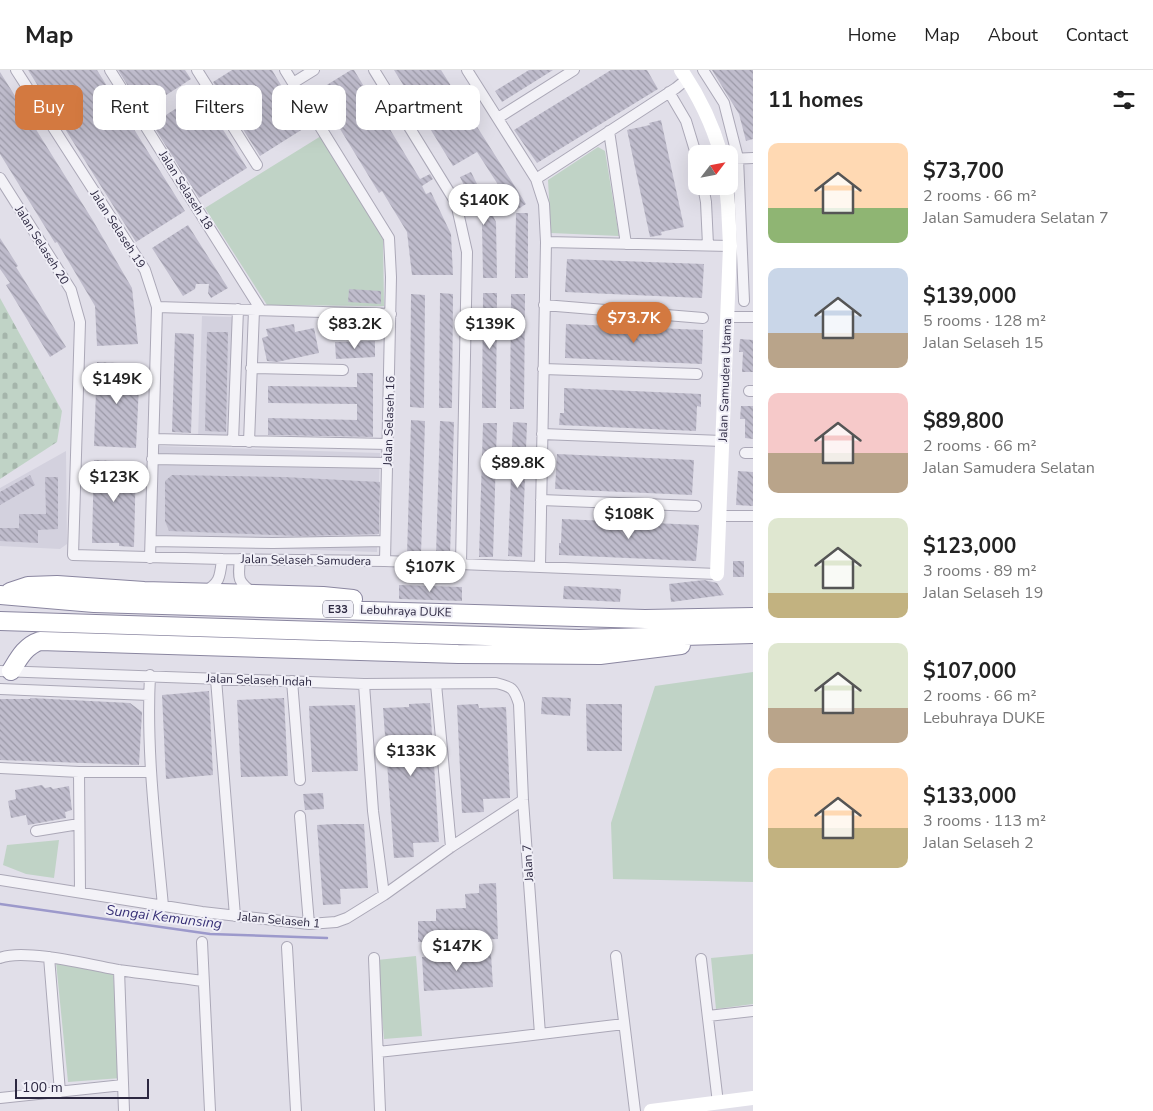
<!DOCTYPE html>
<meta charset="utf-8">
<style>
:root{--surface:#fff;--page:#f6f6f6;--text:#222;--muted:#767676;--line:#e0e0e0;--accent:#d37940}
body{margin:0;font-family:"Nunito Sans",sans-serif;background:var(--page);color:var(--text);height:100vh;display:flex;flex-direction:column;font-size:19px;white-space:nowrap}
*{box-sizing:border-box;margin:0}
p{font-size:16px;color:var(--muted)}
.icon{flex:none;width:28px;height:28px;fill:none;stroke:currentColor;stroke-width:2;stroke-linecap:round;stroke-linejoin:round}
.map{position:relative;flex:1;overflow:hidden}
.sheet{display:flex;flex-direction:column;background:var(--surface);width:400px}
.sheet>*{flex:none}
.guide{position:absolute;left:15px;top:15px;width:475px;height:45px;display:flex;gap:10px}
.needle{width:32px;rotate:58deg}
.controls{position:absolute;left:688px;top:75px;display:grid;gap:10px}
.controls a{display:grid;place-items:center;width:50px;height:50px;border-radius:10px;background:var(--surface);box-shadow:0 5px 20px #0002;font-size:25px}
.scale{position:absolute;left:15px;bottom:12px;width:134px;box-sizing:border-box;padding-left:5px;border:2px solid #2c2841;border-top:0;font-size:14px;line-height:18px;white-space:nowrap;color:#2c2841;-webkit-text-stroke:4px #f0eff7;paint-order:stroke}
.price{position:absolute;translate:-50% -42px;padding:0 11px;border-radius:18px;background:#fff;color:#222;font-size:16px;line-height:32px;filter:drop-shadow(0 1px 2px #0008)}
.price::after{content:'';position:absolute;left:50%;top:30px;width:15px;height:11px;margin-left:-8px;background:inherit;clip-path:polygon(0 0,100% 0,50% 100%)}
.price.current{background:var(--accent);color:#fff}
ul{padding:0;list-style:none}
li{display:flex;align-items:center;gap:15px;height:125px;padding:0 15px}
li span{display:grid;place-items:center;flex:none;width:140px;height:100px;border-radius:10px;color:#555}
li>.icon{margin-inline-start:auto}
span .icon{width:60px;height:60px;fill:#fffc;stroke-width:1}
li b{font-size:21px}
h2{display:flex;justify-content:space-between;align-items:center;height:60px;padding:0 15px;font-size:21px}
.tag{padding:0 18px;border-radius:10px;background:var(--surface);box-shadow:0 5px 20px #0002;font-size:18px;line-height:45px}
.tag.current{background:var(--accent);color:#fff}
header{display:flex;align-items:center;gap:30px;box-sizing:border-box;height:70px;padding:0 25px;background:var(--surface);border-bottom:1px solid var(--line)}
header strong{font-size:24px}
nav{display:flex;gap:28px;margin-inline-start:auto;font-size:18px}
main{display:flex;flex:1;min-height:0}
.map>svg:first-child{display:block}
.built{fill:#d3d1de}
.green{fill:#c0d3c6}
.cemetery{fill:url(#cemetery-stones)}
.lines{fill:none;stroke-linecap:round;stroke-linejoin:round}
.stream{stroke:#9c99cb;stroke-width:2.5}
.building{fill:url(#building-back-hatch)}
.street-casing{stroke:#aba8b7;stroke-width:12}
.highway-casing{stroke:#8a86a0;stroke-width:20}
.street{stroke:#f3f2f7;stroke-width:10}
.secondary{stroke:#fff;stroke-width:14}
.highway{stroke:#fff;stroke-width:18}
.labels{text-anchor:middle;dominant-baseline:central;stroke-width:4;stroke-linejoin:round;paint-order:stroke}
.shield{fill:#f0eff7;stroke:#676478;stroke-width:1}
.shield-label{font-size:11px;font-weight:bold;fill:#2c2841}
.street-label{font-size:12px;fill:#2c2841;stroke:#f0eff7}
.water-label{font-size:14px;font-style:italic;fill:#373076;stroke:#f0eff7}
</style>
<header>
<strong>Map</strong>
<nav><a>Home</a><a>Map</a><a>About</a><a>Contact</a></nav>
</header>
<main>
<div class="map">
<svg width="753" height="1041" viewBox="0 0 753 1041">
<defs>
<pattern id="cemetery-stones" width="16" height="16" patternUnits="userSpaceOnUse" patternTransform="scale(1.25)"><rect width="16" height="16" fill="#c0d3c6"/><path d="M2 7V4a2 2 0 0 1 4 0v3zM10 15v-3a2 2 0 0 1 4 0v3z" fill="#a5b5ab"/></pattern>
<pattern id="building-back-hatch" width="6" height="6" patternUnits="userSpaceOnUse" patternTransform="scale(1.25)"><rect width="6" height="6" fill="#bfbccc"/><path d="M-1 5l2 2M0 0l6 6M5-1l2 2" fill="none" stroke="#9b99a7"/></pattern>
</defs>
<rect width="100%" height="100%" fill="#e1dfe9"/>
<path class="built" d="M202,246L233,247L230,367L198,368Z
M158,376L380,383L377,482L156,475Z
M66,381L67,474L60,479L0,476V418Z"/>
<path class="green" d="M321,66L383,169L384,236L267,235L205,138Z
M598,77L605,81L619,166L551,163L548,110Z
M753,602V812L613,809L611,753L655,616Z
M59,770L54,808L26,804L3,795L7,775Z
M753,884V934L716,939L711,888Z
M416,886L422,966L384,969L377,890Z
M56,892L113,903L121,1008L68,1012Z"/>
<path class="cemetery" d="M0,228L62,341L57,372L0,409Z"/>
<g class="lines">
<path class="stream" d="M0,834L210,864L327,868"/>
</g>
<path class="building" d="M28,0H97L185,141L136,172Z
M118,0H185L191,9L143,40Z
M232,0H272L306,57L260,86L213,12Z
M351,0H354L420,109L430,104L433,109L422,116L426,124L431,122L451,164L453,205H412L407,162L382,121L379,123L317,21Z
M394,0H441L526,134L515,141L477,82L453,96Z
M529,0H553L502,32L495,21Z
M611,0H647L658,19L537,93L514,60Z
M712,0H753V69L746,71L739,44Z
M0,2L92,149L132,218L138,274L97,276L95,236L57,172L55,173L0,84Z
M200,23L247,98L199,128L152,54Z
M661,50L684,157L661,162L662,165L650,167L627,60L650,55L649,53Z
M471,102L496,152L497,208H483L482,153L460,107Z
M516,143H528V208H515Z
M188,155L228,218L211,228L208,223L209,214H196L195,219L183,226L152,178Z
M0,168L18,196L16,197L66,277L50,287L6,215L10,213L0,199Z
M567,189L704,194L702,228L565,222Z
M349,219L381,221V234L348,232Z
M440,223L453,224L452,338H439Z
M483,223H497L496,338H482Z
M411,224L425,225L424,338L410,337Z
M511,224H525L524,339H510Z
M294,254L295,262L314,258L319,283L277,292L267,291L262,268L268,266L266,259Z
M566,254L703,260L702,294L565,288Z
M207,262H228L226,362L205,361Z
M175,263L194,264L191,363L172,362Z
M740,269L753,270V302H742L743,282H739Z
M375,271V287L336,289L335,272Z
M97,292L140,294L136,378L94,376Z
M357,303H373V367L268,365V348L357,350V334L268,333V316L357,317Z
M564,318L701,324V337L697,336L696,361L559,355L560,343H564Z
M741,336H753V369L745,368V349H740Z
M411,350L425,351L421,485H407Z
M440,351L454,352L450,486L436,485Z
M513,352L527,353L522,487L508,486Z
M483,353H497L493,487H479Z
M557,384L694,390L692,425L555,419Z
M94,390L136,392L134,477L119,476V473H92Z
M738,401L753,402V436L736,435Z
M30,405L35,415L0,435V422Z
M172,405L284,407L380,412L379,464L300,466L169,461L165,451V411Z
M45,407H58V459L38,460V473L0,471V458H19V444H46Z
M562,449L699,455L696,491L559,485V473H561Z
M733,491H744V507H733Z
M704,510L717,513L724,525L671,532L669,514Z
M399,515L462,517V531L399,529Z
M564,516L621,519L620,532L563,529Z
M209,621L213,705L166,709L162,625Z
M542,627L571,628L570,646L541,644Z
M30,628L130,633L142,642L139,695L0,690V629H30Z
M284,628L288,706L241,707L237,630Z
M430,633L439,772L413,773L414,787L394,788L383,638L409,637V634Z
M478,634L479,638L506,637L510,728L483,729L484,742L462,743L457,635Z
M586,634H622V681H587Z
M355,635L358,701L312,702L309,636Z
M42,715L45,718L51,717L53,719L69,716L72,740L65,742L66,748L28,755L26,745L11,748L8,731L16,729L15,720Z
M323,723L324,739L305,740L303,724Z
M334,754H364L368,818L340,819L341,834L323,835L317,755Z
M496,813L498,869L418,872V851H436V839L466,838L465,824L479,823V814Z
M491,884L493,917L424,921L422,887Z"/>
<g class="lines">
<defs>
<path id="street" d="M16,0L145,200L157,237L150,488
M110,0L261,240
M197,0L257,95
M285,0L389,168L391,207L385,491
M374,0L456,133L467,182L461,493
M467,0L536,109L544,134L546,172L540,496
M703,0L724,33L738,88L744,231
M293,13L314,0
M669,22L686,51L696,84
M498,48L574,0
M609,61L626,174
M729,89L753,88
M0,108L71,220L80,252L73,485L222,489L385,491L717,504
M536,109L676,18L687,9
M703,116L706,132L708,175
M546,172L730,176
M544,235L703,248
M157,237L391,244
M727,247H753
M251,298L343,300
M543,299L697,304
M749,321H753
M542,364L722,371
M153,369L388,374
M233,371L238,239
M249,372L254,240
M745,383H753
M152,389L387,393
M541,430L696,436
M719,446H753
M151,471L273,473L385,471
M240,489C238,508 237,512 254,523
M204,522C220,513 220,507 222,489
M0,601L364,614L496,613C512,617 514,618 519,634L523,730L540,964
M150,605C146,682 156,760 163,836
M216,609L235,846
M292,611L300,710
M364,614L373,741L384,825
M436,614L451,777
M0,619L149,625
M0,698L79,702H151
M79,702L80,821
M300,746L309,854
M36,761L79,754
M0,810L202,842L309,854L336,852L347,848L384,825L451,777L523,730
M202,872L210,1041
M287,877L296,1041
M616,886L635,1041
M49,887L60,1022
M0,888C23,878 91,895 118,900C146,904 175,907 203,911
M374,888L380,1041
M701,889L718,1033
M119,900L124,1041
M708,946L753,941
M378,982L507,968L624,954
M0,1028L123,1015"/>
<path id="highway" d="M10,522L28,516L57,515L144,521L323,526L353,529
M0,525L94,533L645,549L753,547
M0,551L579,569L753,564
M11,601C19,588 25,576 40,571L458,584L600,585L681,575"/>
</defs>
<use href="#street" class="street-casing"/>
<use href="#highway" class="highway-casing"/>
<use href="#street" class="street"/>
<path class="secondary" d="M681,0C699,26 712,53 721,84
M717,504L730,176L728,135L726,116
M651,1041L753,1028"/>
<use href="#highway" class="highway"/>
</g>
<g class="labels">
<rect class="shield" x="323" y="530.5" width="30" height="17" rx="4"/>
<g class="shield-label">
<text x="338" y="539">E33</text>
</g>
<g class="street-label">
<text transform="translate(186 120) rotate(58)">Jalan Selaseh 18</text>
<text transform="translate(118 159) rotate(57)">Jalan Selaseh 19</text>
<text transform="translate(42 175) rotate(58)">Jalan Selaseh 20</text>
<text transform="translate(725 310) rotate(-88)">Jalan Samudera Utama</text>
<text transform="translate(389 351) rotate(-88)">Jalan Selaseh 16</text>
<text transform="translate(306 490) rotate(1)">Jalan Selaseh Samudera</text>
<text transform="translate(406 541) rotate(2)">Lebuhraya DUKE</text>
<text transform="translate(259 610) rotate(2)">Jalan Selaseh Indah</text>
<text transform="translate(528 793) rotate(-94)">Jalan 7</text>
<text transform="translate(279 850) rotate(5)">Jalan Selaseh 1</text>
</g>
<g class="water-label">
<text transform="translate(164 847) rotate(7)">Sungai Kemunsing</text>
</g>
</g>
</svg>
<div class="controls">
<a><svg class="needle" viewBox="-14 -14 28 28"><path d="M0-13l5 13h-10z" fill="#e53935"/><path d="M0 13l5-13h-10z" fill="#767676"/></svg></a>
</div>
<div class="scale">100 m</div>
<b class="price" style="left:484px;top:156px">$140K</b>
<b class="price current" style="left:634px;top:274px">$73.7K</b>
<b class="price" style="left:355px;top:280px">$83.2K</b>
<b class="price" style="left:490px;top:280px">$139K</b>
<b class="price" style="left:117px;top:335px">$149K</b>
<b class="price" style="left:518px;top:419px">$89.8K</b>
<b class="price" style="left:114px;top:433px">$123K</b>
<b class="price" style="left:629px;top:470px">$108K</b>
<b class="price" style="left:430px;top:523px">$107K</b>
<b class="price" style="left:411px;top:707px">$133K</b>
<b class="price" style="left:457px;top:902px">$147K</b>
<div class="guide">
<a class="tag current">Buy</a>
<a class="tag">Rent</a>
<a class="tag">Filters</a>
<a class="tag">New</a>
<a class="tag">Apartment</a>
</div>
</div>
<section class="sheet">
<h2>11 homes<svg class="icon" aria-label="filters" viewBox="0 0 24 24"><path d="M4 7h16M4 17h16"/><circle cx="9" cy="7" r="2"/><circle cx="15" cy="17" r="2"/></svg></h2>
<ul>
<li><span style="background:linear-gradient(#ffd9b3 65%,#8fb573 0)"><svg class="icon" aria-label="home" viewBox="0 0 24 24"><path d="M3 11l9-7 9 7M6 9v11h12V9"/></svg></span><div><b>$73,700</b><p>2 rooms · 66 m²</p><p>Jalan Samudera Selatan 7</p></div></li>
<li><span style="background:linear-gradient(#c9d6e8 65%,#b9a48a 0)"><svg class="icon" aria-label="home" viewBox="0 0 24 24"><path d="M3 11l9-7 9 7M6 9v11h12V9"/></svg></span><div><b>$139,000</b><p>5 rooms · 128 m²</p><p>Jalan Selaseh 15</p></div></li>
<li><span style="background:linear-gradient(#f6c9c9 60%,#b9a48a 0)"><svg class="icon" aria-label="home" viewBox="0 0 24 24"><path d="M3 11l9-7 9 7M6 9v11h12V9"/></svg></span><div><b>$89,800</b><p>2 rooms · 66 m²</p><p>Jalan Samudera Selatan</p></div></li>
<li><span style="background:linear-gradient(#dfe7d0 75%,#c2b280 0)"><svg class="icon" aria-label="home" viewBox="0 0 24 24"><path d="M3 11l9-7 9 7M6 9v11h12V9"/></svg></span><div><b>$123,000</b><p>3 rooms · 89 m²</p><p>Jalan Selaseh 19</p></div></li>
<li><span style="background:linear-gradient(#dfe7d0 65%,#b9a48a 0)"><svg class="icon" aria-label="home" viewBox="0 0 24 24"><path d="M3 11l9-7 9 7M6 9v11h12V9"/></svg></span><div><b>$107,000</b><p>2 rooms · 66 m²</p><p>Lebuhraya DUKE</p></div></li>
<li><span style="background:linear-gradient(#ffd9b3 60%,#c2b280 0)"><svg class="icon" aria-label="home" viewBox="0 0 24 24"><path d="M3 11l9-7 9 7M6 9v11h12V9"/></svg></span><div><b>$133,000</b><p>3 rooms · 113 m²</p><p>Jalan Selaseh 2</p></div></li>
</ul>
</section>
</main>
